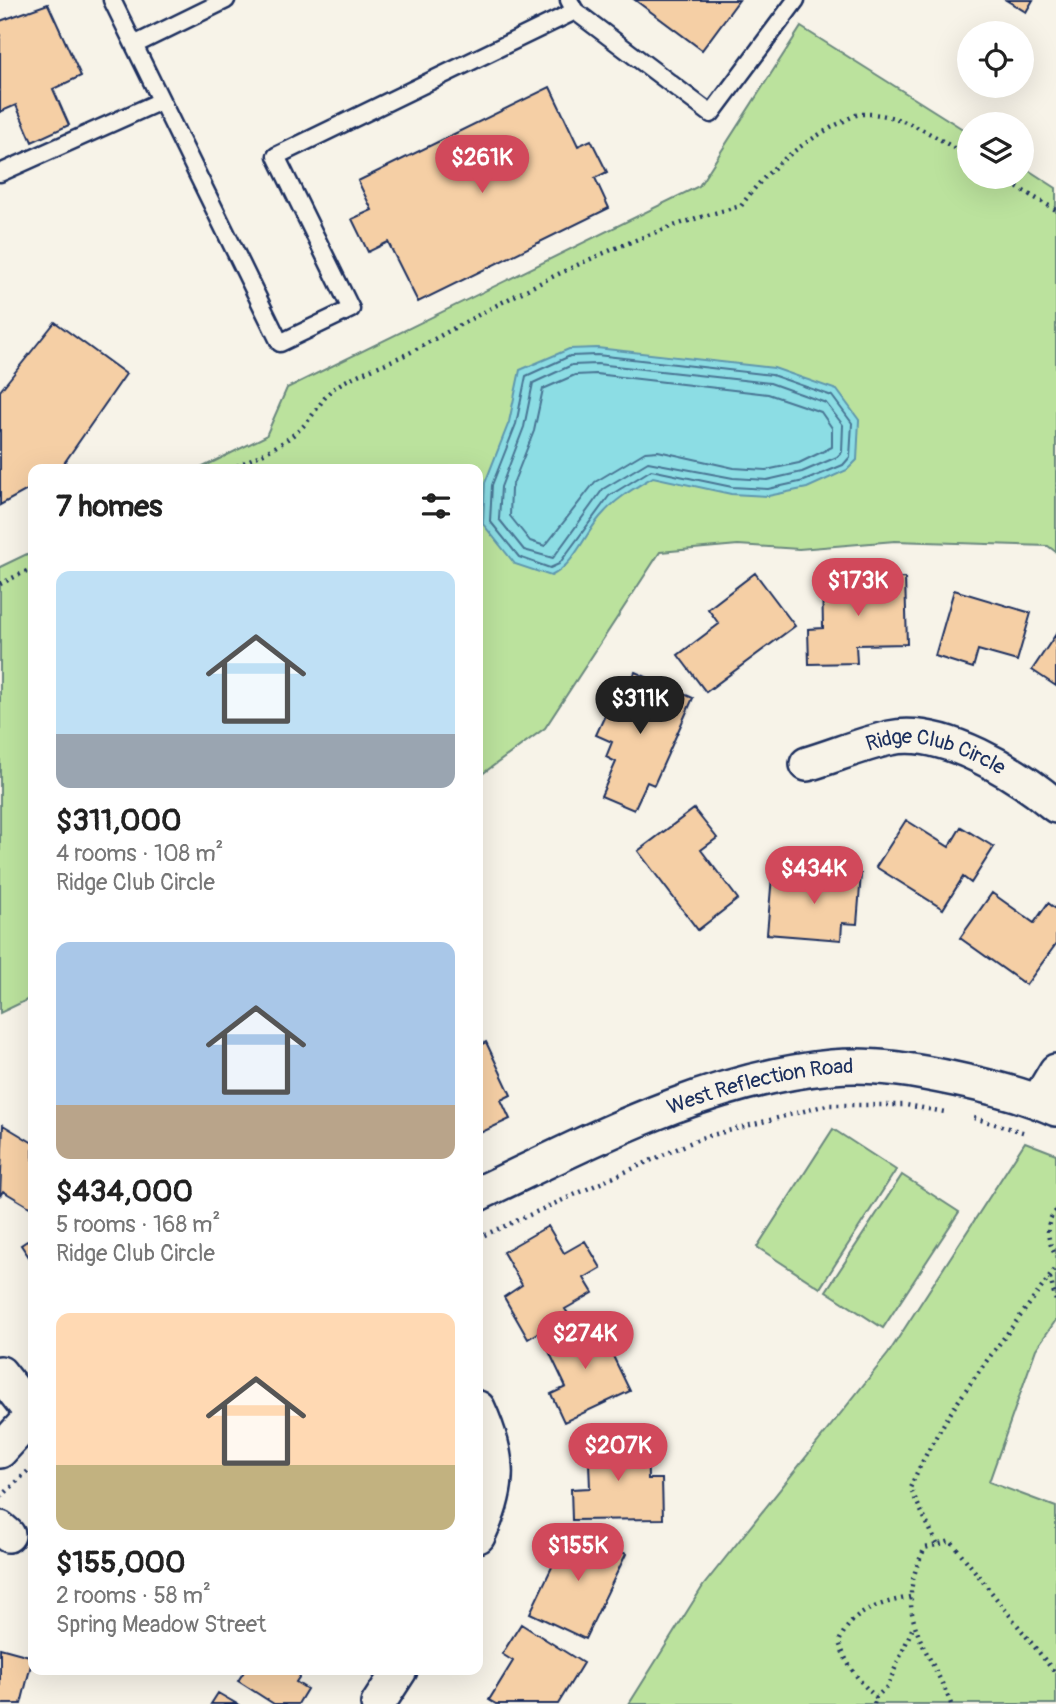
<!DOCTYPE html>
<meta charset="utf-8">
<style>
:root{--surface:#fff;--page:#f6f6f6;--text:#222;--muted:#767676;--accent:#d1495b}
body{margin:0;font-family:Pangolin,sans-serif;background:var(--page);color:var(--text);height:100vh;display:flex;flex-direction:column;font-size:26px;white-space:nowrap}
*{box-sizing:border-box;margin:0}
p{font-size:23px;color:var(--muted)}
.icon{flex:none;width:38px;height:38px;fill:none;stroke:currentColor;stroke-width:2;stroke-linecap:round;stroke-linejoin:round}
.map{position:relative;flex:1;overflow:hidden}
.panel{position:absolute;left:28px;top:464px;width:455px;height:1211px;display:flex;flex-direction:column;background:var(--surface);border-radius:14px;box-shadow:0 7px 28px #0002}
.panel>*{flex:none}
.controls{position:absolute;left:957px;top:21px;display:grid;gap:14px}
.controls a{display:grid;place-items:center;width:77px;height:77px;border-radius:50%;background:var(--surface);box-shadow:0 7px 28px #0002;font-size:35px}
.price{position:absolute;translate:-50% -60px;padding:0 16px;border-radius:24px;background:var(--accent);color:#fff;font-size:23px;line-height:46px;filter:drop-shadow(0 2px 4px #0008)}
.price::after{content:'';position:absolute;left:50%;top:42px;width:21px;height:16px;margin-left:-10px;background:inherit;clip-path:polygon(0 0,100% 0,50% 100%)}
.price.selected{background:#222;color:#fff}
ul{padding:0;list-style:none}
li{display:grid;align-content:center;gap:14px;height:371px;padding:0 28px}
li span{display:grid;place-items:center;height:217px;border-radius:14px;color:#555}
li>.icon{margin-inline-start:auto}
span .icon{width:126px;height:126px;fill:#fffc;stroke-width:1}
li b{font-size:30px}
h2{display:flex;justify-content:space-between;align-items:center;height:84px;padding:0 28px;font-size:30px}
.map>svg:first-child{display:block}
.green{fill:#bbe29d;stroke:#6b887e;stroke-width:2}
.water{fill:#8cdde4;stroke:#5f97ae;stroke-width:2}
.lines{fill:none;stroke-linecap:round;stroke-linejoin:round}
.shore{stroke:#487594;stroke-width:2}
.building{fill:#f5cfa5;stroke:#1b2f5e;stroke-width:2}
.service-casing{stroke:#1b2f5e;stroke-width:21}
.minor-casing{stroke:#1b2f5e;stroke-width:38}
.path{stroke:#1b2f5e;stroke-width:4.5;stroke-dasharray:2 5;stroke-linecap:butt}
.service{stroke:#f7f3e8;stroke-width:16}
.minor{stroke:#f7f3e8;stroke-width:33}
.labels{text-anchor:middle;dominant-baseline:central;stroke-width:6;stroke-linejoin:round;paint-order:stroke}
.street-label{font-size:21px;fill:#1b2f5e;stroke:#f7f3e8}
</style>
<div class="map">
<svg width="1056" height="1704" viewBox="0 0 1056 1704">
<rect width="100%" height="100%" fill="#f7f3e8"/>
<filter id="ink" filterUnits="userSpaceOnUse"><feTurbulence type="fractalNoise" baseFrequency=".0143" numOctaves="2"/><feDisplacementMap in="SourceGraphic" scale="14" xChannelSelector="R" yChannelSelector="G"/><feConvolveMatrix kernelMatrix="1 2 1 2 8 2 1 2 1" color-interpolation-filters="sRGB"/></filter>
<g filter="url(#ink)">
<path class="green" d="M801,27L969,133L970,177H1022V166L1056,188V552L1048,546L895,541L799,549L738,545L660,552L545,728L478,777V469H199L266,436L287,388L699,186Z
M33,551V997L0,1013V567Z
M833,1129L896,1170L820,1288L757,1247Z
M1025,1142L1056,1154V1320L1036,1349L989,1482L1056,1507V1704H629L703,1586L888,1354Z
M902,1175L959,1212L883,1328L826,1291Z"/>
<path class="water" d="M597,348L774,368L837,390L859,420L857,460L847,470L807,488L768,496L731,494L653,477C633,489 615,499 600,517C583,537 575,564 551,576L515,564L483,524L485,483L509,422L520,370L569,349Z"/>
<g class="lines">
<path class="shore" d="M597,355L772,375L832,396L852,423L850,457L843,465L804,481L768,489L732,487L651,470L609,496L559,564L550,568L519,557L490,521L492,485L516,424L526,376L570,356Z
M597,364L770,383L826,403L843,425L842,452L837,457L802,472L767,480L733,478L648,462L603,489L553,558L524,550L499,519L501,487L524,427L533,383L572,365Z
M596,374L768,394L821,412L832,428V447L799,463L766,470L734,468L658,451L645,452L595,482L545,546L530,541L510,516L511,489L534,431L543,389L575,375Z"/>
</g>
<path class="building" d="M635,0H739L702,50Z
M1006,0H1033L1026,12Z
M48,4L81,76L53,89L69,125L32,142L16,105L0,112V21Z
M550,87L578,146L591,140L607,172L595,178L609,208L418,302L388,242L368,252L352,219L372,210L358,181Z
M55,322L126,374L60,469H33V487L0,505V391Z
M755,573L795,626L706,692L678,655L719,624L708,609Z
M905,578L907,644L856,645L857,663L809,664L808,629L823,628L822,579Z
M954,590L1031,613L1017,661L978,650L973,668L935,656Z
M1056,634V686L1032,670Z
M635,672L693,698L654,785L647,782L634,810L601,796L616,762L606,757L612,742L596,735L616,691L625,695Z
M694,809L717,838L701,850L738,899L698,930L638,851Z
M906,820L949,847L961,827L994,847L971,883L963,877L943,909L876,867Z
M836,872L861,874L857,924L842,923L841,940L767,934L772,876L836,881Z
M992,893L1034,923L1048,903L1056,909V944L1026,985L960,938Z
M486,1042L511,1095L501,1100L510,1119L478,1134V1046Z
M3,1125L33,1143V1209L3,1191L0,1196Z
M548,1226L564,1253L585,1241L601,1268L584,1278L593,1293L565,1309L569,1315L528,1339L504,1297L522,1285L503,1252Z
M33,1237V1263L21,1245Z
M595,1319L630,1391L564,1422L551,1394L566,1387L545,1343Z
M588,1437H647L648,1479H662L663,1519L572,1520L571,1489L590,1488Z
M571,1527L626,1554L585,1639L530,1613Z
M521,1624L583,1663L558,1704H496L489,1700L513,1661L502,1654Z
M0,1648L33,1657L21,1704H0Z
M245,1670H304L296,1682L307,1689L298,1704H274L238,1681Z
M218,1693L237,1704H211Z"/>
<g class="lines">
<defs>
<path id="service" d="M112,0L280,343L351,309L276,156L575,11
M569,0L575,11L711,114L796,0
M134,45L226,0
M0,173L161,101"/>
<g id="minor">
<path id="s1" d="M807,764C834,756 862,744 890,738C943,727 1017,773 1056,806"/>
<path d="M1038,1101L1056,1071"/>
<path id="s2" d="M478,1194C591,1141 705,1079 832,1067C874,1063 918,1071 959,1080C992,1087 1025,1095 1056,1109"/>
<path d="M0,1373L33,1415"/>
<path d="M478,1408C501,1458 501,1487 478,1536"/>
<path d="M0,1451L33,1415"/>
<path d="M0,1528L8,1535"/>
<path d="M378,1704L400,1670"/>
</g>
</defs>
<use href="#service" class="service-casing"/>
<use href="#minor" class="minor-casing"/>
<path class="path" d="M999,177L1056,210
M231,469C255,457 281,447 300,429C313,418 321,399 334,388C352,375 389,363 411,352C517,293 623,235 741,206C767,169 798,145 838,124C845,121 854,114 862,114C902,112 937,138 970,158
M0,584L33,568
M974,1118L1026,1133
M1056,1211C1043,1224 1048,1242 1056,1256
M478,1238L701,1138L827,1105H906L945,1112
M1050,1278L1056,1301
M1,1497L33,1466
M937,1544L910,1488C945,1407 1005,1339 1056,1268
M910,1597C880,1603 851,1611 839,1642C846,1664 859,1682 876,1697L887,1687L913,1627
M874,1704L876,1697
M951,1704C928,1644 890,1616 925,1548L951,1541L1056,1674"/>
<use href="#service" class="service"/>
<use href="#minor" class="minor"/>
</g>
</g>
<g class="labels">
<g class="street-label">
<text stroke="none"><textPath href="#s1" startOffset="135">Ridge Club Circle</textPath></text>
<text stroke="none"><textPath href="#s2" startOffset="304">West Reflection Road</textPath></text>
</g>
</g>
</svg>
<div class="controls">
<a><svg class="icon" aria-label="locate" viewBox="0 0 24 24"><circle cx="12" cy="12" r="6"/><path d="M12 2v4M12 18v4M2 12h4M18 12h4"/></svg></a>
<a><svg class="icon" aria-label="layers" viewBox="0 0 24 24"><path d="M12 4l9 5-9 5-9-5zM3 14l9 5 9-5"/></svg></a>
</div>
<b class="price" style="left:482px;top:195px">$261K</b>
<b class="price" style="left:858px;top:618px">$173K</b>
<b class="price selected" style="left:640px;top:736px">$311K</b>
<b class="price" style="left:814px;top:906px">$434K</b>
<b class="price" style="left:585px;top:1371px">$274K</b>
<b class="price" style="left:618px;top:1483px">$207K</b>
<b class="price" style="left:578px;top:1583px">$155K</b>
<section class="panel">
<h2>7 homes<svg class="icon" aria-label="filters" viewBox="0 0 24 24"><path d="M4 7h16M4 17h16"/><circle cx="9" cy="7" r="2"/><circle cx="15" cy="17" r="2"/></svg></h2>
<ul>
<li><span style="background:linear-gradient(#bfe0f5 75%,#9aa5b1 0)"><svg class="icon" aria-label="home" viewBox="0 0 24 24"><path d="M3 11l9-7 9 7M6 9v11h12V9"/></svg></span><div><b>$311,000</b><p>4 rooms · 108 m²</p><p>Ridge Club Circle</p></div></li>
<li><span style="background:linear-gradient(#a9c7e8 75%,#b9a48a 0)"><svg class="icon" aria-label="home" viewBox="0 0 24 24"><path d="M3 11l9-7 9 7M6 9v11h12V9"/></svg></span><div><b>$434,000</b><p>5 rooms · 168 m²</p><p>Ridge Club Circle</p></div></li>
<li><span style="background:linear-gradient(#ffd9b3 70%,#c2b280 0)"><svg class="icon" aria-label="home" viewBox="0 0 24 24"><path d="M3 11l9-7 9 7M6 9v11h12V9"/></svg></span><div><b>$155,000</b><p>2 rooms · 58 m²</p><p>Spring Meadow Street</p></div></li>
</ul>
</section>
</div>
